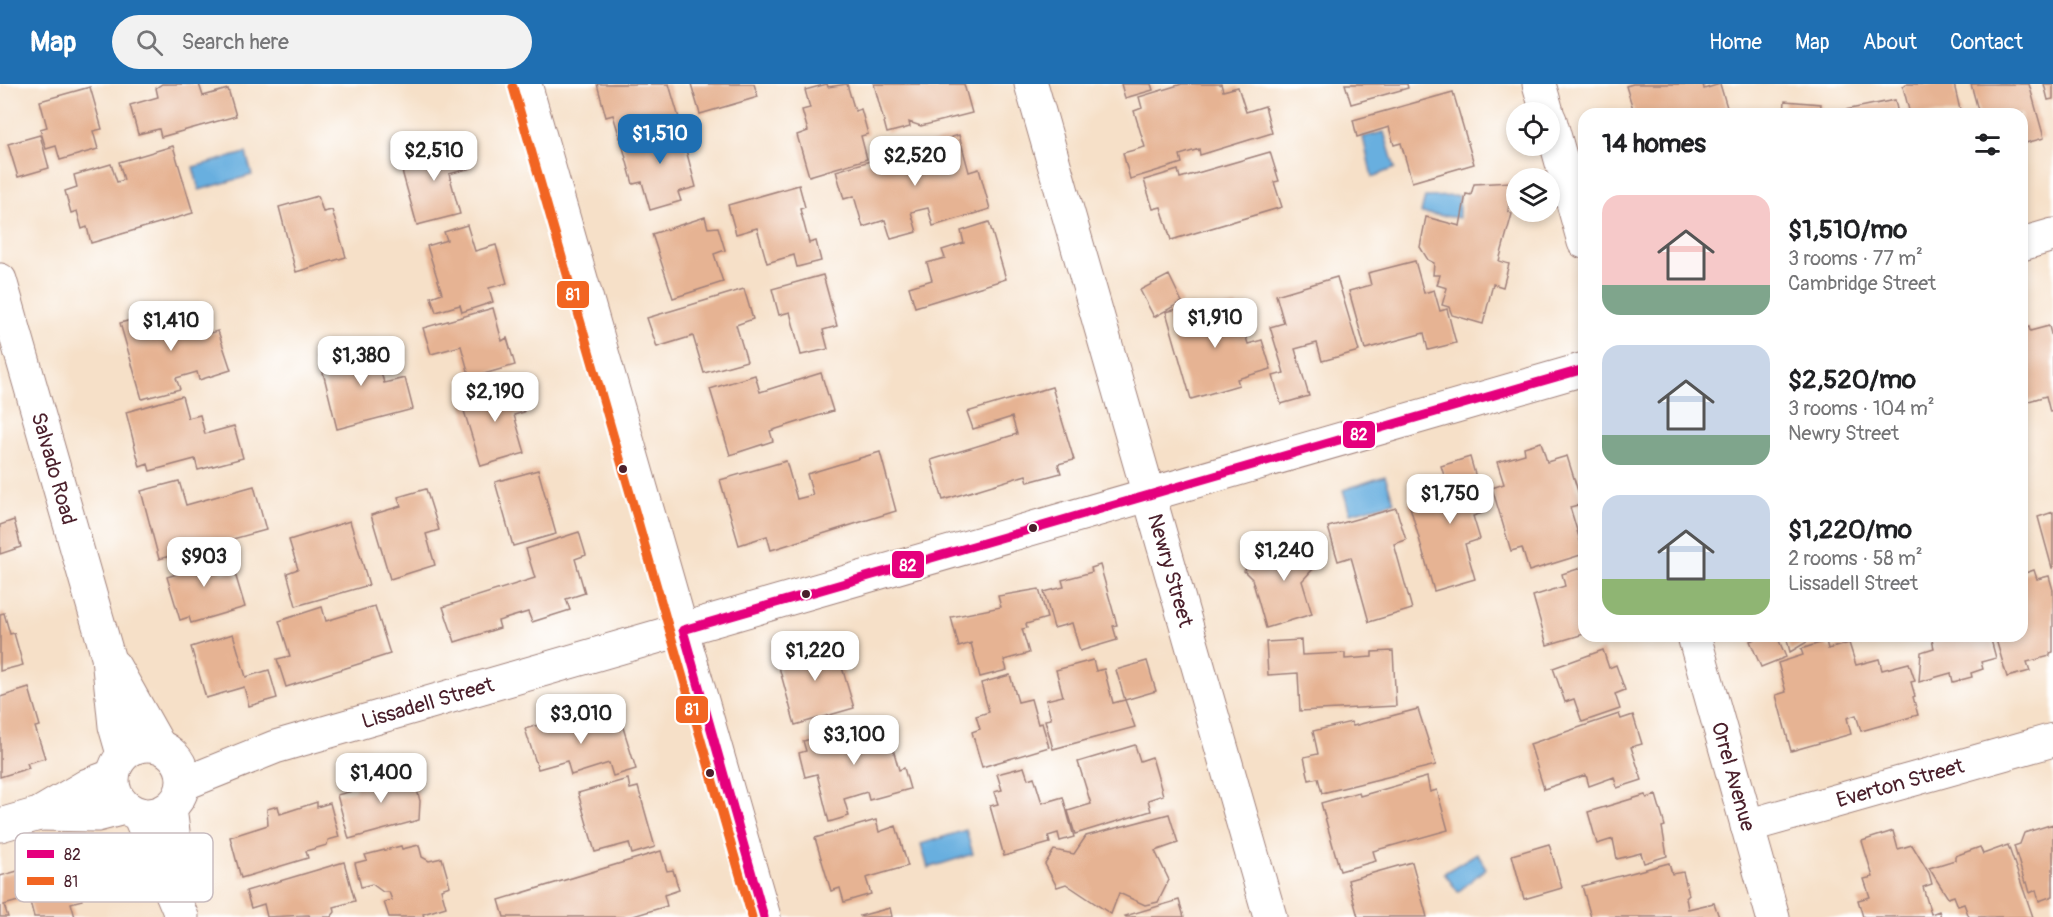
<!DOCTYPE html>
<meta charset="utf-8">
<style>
:root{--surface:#fff;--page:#f2f2f2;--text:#202124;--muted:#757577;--accent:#1f6fb2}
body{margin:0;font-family:Pangolin,sans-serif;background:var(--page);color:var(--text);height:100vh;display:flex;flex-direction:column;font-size:22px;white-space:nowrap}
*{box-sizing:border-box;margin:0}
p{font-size:20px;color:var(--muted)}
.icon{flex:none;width:33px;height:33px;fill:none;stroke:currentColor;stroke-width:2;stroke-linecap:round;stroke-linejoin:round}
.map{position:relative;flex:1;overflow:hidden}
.panel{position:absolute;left:1578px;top:24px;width:450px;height:534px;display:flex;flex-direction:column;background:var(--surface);border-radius:18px;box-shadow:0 3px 9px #0003}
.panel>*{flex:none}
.controls{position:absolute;left:1506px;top:18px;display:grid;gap:12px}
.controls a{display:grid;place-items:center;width:54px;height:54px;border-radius:50%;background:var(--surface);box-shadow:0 3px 9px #0003;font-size:30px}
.price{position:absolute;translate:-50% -51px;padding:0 14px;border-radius:12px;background:#fff;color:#222;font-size:20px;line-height:39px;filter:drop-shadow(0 2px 3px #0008)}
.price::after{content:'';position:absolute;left:50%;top:36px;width:18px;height:14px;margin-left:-9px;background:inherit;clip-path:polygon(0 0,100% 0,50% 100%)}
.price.selected{background:var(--accent);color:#fff}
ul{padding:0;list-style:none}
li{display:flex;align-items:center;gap:18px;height:150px;padding:0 24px}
li span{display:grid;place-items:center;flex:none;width:168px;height:120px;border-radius:18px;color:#555}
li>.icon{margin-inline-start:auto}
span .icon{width:72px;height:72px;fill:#fffc;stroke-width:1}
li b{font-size:26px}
h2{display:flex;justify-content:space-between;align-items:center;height:72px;padding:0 24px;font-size:26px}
header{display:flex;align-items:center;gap:36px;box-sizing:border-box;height:84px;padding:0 30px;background:var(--accent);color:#fff}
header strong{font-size:28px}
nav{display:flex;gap:33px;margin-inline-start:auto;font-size:21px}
.search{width:420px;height:54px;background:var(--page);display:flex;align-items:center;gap:15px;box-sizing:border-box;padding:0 21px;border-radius:33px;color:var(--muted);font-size:22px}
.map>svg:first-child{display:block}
.water{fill:#68afdf;stroke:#596785;stroke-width:1.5}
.building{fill:#e6b393}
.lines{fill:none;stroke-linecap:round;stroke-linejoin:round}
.minor-casing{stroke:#a0807a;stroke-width:35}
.major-casing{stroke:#a0807a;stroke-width:35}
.minor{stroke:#fff;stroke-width:33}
.major{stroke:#fff;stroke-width:33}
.bus-1-casing{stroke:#fff;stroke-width:14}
.bus-2-casing{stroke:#fff;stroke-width:14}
.bus-1{stroke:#e5007d;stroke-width:9}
.bus-2{stroke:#f26522;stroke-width:9}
.bus-dot{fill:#4a1f2b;stroke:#fff;stroke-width:2}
.labels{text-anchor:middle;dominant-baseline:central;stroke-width:5;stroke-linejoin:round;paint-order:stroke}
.street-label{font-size:21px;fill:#4a1f2b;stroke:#fff}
.key{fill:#fff;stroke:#c9bcbf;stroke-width:1.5}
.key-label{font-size:16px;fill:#4a1f2b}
.line-badge{stroke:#fff;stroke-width:2}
.badge-label{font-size:16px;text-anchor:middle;font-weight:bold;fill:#fff}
</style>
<header>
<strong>Map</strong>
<div class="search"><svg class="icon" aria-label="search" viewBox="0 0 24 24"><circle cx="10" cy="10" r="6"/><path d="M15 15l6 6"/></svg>Search here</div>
<nav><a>Home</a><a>Map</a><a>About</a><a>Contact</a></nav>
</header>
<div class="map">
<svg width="2053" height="833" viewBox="0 0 2053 833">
<rect width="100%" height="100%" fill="#fff"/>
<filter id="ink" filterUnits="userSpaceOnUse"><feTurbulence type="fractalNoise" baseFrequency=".0167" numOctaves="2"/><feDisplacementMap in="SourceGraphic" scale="12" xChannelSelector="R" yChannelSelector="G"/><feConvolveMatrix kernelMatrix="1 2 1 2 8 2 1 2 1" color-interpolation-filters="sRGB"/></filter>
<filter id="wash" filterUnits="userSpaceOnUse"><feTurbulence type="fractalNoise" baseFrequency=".008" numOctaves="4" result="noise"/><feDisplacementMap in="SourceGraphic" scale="24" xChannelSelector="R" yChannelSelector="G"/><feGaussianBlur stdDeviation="1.35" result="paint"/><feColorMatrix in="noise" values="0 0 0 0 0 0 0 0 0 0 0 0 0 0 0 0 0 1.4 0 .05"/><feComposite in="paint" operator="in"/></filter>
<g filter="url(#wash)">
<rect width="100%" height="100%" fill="#f6e0c8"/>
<path class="water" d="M1384,48L1395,84L1372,93L1363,53Z
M246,69L252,91L199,106L193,83Z
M1459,112V134L1421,129L1425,113Z
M1385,392L1394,418L1350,429L1343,406Z
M966,746L973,770L928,784L921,760Z
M1477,769L1486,784L1458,808L1444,789Z"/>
<g id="blocks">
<path class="building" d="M162,0H199L203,12L228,5L236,32L161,53L159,45L138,50L130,21L158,13L156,4Z
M597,0H669L679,34L620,54L613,31L606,33Z
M691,0H754L758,13L700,30Z
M827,0L828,3L847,0L855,27L861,25L868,50L861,52L867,75L809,92L797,51L808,47L802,26L810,24L805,6Z
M874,0H964L972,29L921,42L909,38L910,43L887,49Z
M1121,0H1151L1153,6L1125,14Z
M1182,0H1221L1223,7L1238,3L1246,28L1265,22L1272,49L1200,71L1199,65L1180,71L1182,79L1130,95L1123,69L1145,63L1134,27L1142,24L1139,13Z
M1345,0H1407L1408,4L1351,20Z
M1633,0H1703L1704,5L1720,0L1729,30H1629L1634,28L1626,2Z
M1906,0H1954L1961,30H1910L1903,3Z
M1971,0H2029L2044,54L2022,60V30H1979Z
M2044,0H2053V15L2048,16Z
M90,3L102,45L93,47L98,65L60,76L56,62L46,65L40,45L47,43L40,17Z
M1453,8L1474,80L1412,98L1401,59L1394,61L1389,43L1357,53L1353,36Z
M1895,16L1898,30H1830V29Z
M1785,17L1821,20L1820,30H1784Z
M679,40L696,103L678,108L681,117L650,126L642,98L633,100L621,56Z
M40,51L49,84L18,93L8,60Z
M959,51L969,88L979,85L990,125L933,142L928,124L911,128L917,148L891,155L885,136L863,143L854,112L844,115L836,87Z
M463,59L471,84L449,90L460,130L417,141L399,76Z
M173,62L193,129L91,159L87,143L82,145L77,127L71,129L65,107L77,103L74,91L111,80L117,98L124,96L119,78Z
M1270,68L1279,97L1274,98L1282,123L1171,156L1161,123L1153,125L1144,96L1178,86L1180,94Z
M1512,98L1508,127L1512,130L1499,177L1509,180L1503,203L1493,200L1483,240L1452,231L1449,223L1442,221L1447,204L1437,201L1440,191H1433L1434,179L1428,176L1420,163L1426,133L1460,142L1466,110L1471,111L1474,100Z
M799,101L805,123L800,125L809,159L816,157L821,177L797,183L794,171L767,179L757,144L736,150L728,121Z
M318,112L323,128L332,126L346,173L296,188L279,123Z
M705,133L708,144L718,143L725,166L714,170L723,198L673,214L652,150Z
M989,138L1006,195L915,223L909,203L932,196L927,179L945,174L942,166L964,159L961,147Z
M467,141L475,167L496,161L507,199L489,204L493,218L462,228L460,221L436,228L431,213L442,209L427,162L447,156L444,148Z
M1415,177L1424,209L1434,206L1440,227L1447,225L1456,259L1428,266L1424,249L1365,265L1349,207L1371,201L1368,189Z
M823,191L837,242L823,246L828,265L801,271L790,228L779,231L772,205Z
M1169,191L1182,218L1154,233L1140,206Z
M1337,193L1359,267L1322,277L1317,259L1295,265L1309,312L1281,320L1273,292L1284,289L1270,243L1284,239L1276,211Z
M744,205L753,235L736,241L747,277L704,289L693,252L657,263L647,234Z
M1192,221L1194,230L1236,221L1248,260L1262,256L1271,285L1237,295L1239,301L1191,315L1166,228Z
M179,223L184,244L196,241V253L218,247L231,286L199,296L197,288L176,294L180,305L142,315L120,239Z
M493,224L502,257L507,254L515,281L470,294L461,262L431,270L423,244Z
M2049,242L2053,258V327L2050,328L2046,312L2022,319V245L2029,243L2030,247Z
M373,258L384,299L405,294L413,325L337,345L319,272Z
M821,289L833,327L770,347L773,357L730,371L710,305L755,291L760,308Z
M515,297L524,328L514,331L525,369L481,382L460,314Z
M1052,303L1074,376L1058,380L1061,389L1028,398L1026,391L943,416L931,376L1017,350L1012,333L973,345L967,328Z
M182,312L188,334L200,331L205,350L234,342L243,374L198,386L195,375L150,387L148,380L140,383L126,328Z
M1541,358L1547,378L1567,372L1582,420L1570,423L1584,470L1529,487L1522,464L1511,467L1492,404L1504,400L1497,378L1525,370L1524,363Z
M880,368L896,427L771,466L767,452L739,461L720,396L786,377L797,415L813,411L807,390Z
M1470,373L1486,428L1473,432L1480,455L1465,460L1475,495L1434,507L1409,419L1449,407L1441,382Z
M538,386L556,450L513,462L495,398Z
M179,397L186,421L254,402L266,446L159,475L141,407Z
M426,405L439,446L426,450L435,481L390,495L371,431L401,422L398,413Z
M1396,424L1406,456L1394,460L1412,525L1369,538L1351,473L1338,477L1328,443Z
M2053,428V484H2052L2038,433Z
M14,436L21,463L0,470V441Z
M350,437L369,501L296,522L287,489L298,485L289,456Z
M579,448L586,471L575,475L585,509L566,515L570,526L532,538L528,528L498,537L500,544L455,558L443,523L535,494L526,465Z
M1301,451L1324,473L1302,497L1312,530L1266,544L1252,495L1244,487L1268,461L1281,473Z
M214,466L221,490L234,486L245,523L191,539L189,533L180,536L167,493L177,490L173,477Z
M1100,481L1117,541L1113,542L1117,556L1080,567L1072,539L1054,544L1044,508L1064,503L1062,496L1092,488L1091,484Z
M1584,483V550L1547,561L1533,512L1565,502L1562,490Z
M2034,486L2037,495L2049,492L2053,506V568L2050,569V572L2027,578L2030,587L2007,593L1995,552H2022V490Z
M1039,505L1047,534L1026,540L1027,544L1022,545L1029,569L1004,576L1007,586L980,593L971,559L959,563L951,533L1001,523L998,512Z
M375,522L390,570L286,603L277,575L290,572L279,537L322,523L326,537Z
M4,529L10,550L14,549L23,581L0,587V530Z
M233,550L246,593L269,586L277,614L249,622L244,603L206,614L191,563Z
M1761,552H1777L1786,573L1761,583L1750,557Z
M1786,552H1817L1790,568Z
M1931,552H1990L1996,574L1981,578L1983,585L1971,589L1972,593L1953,598L1951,589L1919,598L1921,568L1934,564Z
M834,556L854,624L795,641L776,572Z
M1301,556L1302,571L1345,569V575L1372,573V568L1393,567L1396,622L1300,627L1298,589L1268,591L1266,558Z
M1826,557L1828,565L1849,559L1856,581L1879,575L1882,586L1909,579L1915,597L1911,598L1915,612L1913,613L1918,631L1861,647L1856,631L1847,634L1851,650L1791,667L1776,611L1786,608L1778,579L1803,571L1801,565Z
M1603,566L1609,584L1616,581L1625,606L1615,610L1620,625L1582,638L1574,615L1565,618L1553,584Z
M1093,576L1096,587L1104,585L1113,619L1125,616L1116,586L1147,577L1156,607L1125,616L1135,643L1053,665L1045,636L1051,635L1046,616L1063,612L1056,586Z
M1010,591L1018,618L1031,615L1038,640L1042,639L1049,663L982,683L972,648L980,645L976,632L989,628L981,599Z
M29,604L40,642L35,643L45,674L27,679L29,684L0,693V613Z
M1418,625L1436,681L1322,709L1318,694L1309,696L1304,673L1318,670L1313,647L1351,638L1353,642Z
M578,629L580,636L594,632L597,644L621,637L636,685L613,692L609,679L571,691L567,677L538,685L525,645Z
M1619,630L1621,635L1633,631L1642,660L1631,663L1642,696L1617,704L1614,693L1589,702L1586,691L1544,705L1530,660Z
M885,637L899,686L904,684L910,705L869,716L867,708L844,715L849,732L829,738L817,690L805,693L799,669L806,667L803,657Z
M1135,661L1140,677L1152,673L1163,711L1148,716L1151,727L1075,750L1068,727L1091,720L1078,678Z
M411,682L420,717L419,736L349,755L337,711L356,706L355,702L391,692L390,687Z
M1024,683L1028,695L1034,693L1042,719L1063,713L1074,753L1060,757L1058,749L1048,752L1050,759L1004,772L990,722L998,720L994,708L1002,706L997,690Z
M1427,693L1430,708L1437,706L1448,746L1373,767L1376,777L1340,787L1321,719L1359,708L1360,712Z
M628,695L630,705L638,703L655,763L632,770L629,759L595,768L578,709Z
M1645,711L1647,714L1656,711L1665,742L1662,743L1667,772L1644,779L1641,769L1617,775L1613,755L1597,760L1588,728Z
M317,718V723L330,719L339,753L328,756L327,761L306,767L308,774L241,794L230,753L268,741L267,725L278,722L280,730Z
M1169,730L1178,759L1155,767L1169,796L1158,818L1145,821L1119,809L1111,830L1066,800L1057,803L1045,780L1054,766L1074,770L1086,752Z
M876,736L879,748L896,742L908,782L866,794L871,810L844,818L840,804L831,807L815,754Z
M2053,740V812L2039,817L2036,806L2030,809L2027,798L2025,799L2014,762L2020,760L2024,749Z
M1893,747L1898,765L1912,761L1929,789L1932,800L1923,803L1931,830L1939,827L1941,833H1863L1858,816L1870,813L1864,795L1873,793L1862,757Z
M1549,760L1562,804L1524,815L1512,771Z
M419,761L422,773L429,777L442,774L450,802L441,805L446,823L423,830L424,833H389L384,818L392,816L389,808H383L372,800L361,803L355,779L367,776L365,771L401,762L402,765Z
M2008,761L2033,833H1969L1964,820L1958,822L1954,812L1948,814L1929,784L1955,776V772L1980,763L1983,770Z
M661,767L667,787L673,786L679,806L664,811L667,822L630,833H504L499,816Z
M49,778L51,784L62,781L65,790L74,788L82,816L71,819L75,833H34L29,814L4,821L8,833H0V792Z
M344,778L355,817L334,823L335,828L331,833H310L309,831L267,833L264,820L251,824L246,807Z
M1412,778L1427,833H1358L1348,796Z
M1669,779L1672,790L1683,788L1689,811L1686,814L1688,825L1714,819L1719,833H1591L1582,802Z
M1179,816L1184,833H1126L1125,832Z
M890,824L892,833H861L860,832Z"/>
</g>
</g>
<g filter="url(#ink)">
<use href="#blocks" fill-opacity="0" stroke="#a0807a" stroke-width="1.5"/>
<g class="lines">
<defs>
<g id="minor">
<path id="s1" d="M1031,0L1270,833"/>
<path d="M1539,0L1547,28"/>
<path d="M1550,36L1584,158"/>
<path d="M2022,160L2053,151"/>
<path id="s2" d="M0,196L108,573L115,642L123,670"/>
<path id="s3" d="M1694,552L1773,833"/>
<path d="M114,582L159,662"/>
<circle cx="148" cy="696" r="35"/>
<path id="s4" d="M183,700L275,663L1584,285"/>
<path d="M170,724L180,803"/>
<path d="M39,730L97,731L124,724"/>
<path d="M139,731L182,833"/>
<path d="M0,741L39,730L88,701L112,692"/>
<path id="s5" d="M1747,742L2053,656"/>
</g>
<path id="major" d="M525,0L764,833"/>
</defs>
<use href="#minor" class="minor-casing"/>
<use href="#major" class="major-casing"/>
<use href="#minor" class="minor"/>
<use href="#major" class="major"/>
<defs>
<path id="bus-1" d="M683,546L1584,285
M683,546L764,833"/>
<path id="bus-2" d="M513,3L752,833"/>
</defs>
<use href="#bus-1" class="bus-1-casing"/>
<use href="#bus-2" class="bus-2-casing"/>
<use href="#bus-1" class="bus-1"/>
<use href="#bus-2" class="bus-2"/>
</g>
</g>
<g class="bus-dot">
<circle cx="623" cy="385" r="5"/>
<circle cx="1033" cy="444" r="5"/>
<circle cx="806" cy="510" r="5"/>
<circle cx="710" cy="689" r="5"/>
</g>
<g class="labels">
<g class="street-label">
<text stroke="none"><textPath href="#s2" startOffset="196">Salvado Road</textPath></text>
<text stroke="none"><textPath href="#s1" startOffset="506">Newry Street</textPath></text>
<text stroke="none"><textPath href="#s4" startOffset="258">Lissadell Street</textPath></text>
<text stroke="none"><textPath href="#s3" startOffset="146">Orrel Avenue</textPath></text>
<text stroke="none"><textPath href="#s5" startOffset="159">Everton Street</textPath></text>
</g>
</g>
<rect x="15" y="749" width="198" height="69" rx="9" class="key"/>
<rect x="27" y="766" width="27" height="8" fill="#e5007d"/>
<rect x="27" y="793" width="27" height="8" fill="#f26522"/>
<g class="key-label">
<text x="64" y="776">82</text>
<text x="64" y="803">81</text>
</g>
<g class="line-badge">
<rect x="556" y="196" width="34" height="29" rx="6" fill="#f26522"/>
<rect x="1342" y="336" width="34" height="29" rx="6" fill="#e5007d"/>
<rect x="891" y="466" width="34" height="29" rx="6" fill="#e5007d"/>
<rect x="675" y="611" width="34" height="29" rx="6" fill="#f26522"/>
</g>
<g class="badge-label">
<text x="573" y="216">81</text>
<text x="1359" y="356">82</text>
<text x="908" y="487">82</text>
<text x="692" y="631">81</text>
</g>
</svg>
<div class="controls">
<a><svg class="icon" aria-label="locate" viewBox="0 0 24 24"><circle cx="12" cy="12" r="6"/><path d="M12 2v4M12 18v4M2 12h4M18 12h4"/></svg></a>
<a><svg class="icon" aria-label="layers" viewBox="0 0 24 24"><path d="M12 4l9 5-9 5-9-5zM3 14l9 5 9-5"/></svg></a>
</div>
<b class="price selected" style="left:660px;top:81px">$1,510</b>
<b class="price" style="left:434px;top:98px">$2,510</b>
<b class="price" style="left:915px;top:103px">$2,520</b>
<b class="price" style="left:1215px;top:265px">$1,910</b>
<b class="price" style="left:171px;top:268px">$1,410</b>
<b class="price" style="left:361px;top:303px">$1,380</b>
<b class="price" style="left:495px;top:339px">$2,190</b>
<b class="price" style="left:1450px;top:441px">$1,750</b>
<b class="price" style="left:1284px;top:498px">$1,240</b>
<b class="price" style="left:204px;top:504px">$903</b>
<b class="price" style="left:815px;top:598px">$1,220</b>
<b class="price" style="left:581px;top:661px">$3,010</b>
<b class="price" style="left:854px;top:682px">$3,100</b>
<b class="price" style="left:381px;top:720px">$1,400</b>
<section class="panel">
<h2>14 homes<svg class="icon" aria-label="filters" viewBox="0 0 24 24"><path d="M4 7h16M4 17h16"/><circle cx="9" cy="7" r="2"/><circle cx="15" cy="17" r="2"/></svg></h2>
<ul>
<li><span style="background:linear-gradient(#f6c9c9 75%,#7fa58c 0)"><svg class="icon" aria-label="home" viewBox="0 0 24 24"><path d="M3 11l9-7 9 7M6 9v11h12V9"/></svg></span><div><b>$1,510/mo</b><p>3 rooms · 77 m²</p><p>Cambridge Street</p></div></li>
<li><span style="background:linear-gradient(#c9d6e8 75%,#7fa58c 0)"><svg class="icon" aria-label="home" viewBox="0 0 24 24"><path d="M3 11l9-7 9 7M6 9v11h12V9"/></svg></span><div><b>$2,520/mo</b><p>3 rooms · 104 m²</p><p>Newry Street</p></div></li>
<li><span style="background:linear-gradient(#c9d6e8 70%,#8fb573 0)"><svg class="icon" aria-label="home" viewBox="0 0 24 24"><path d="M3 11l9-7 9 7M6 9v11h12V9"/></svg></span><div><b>$1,220/mo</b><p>2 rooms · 58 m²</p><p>Lissadell Street</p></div></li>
</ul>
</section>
</div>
